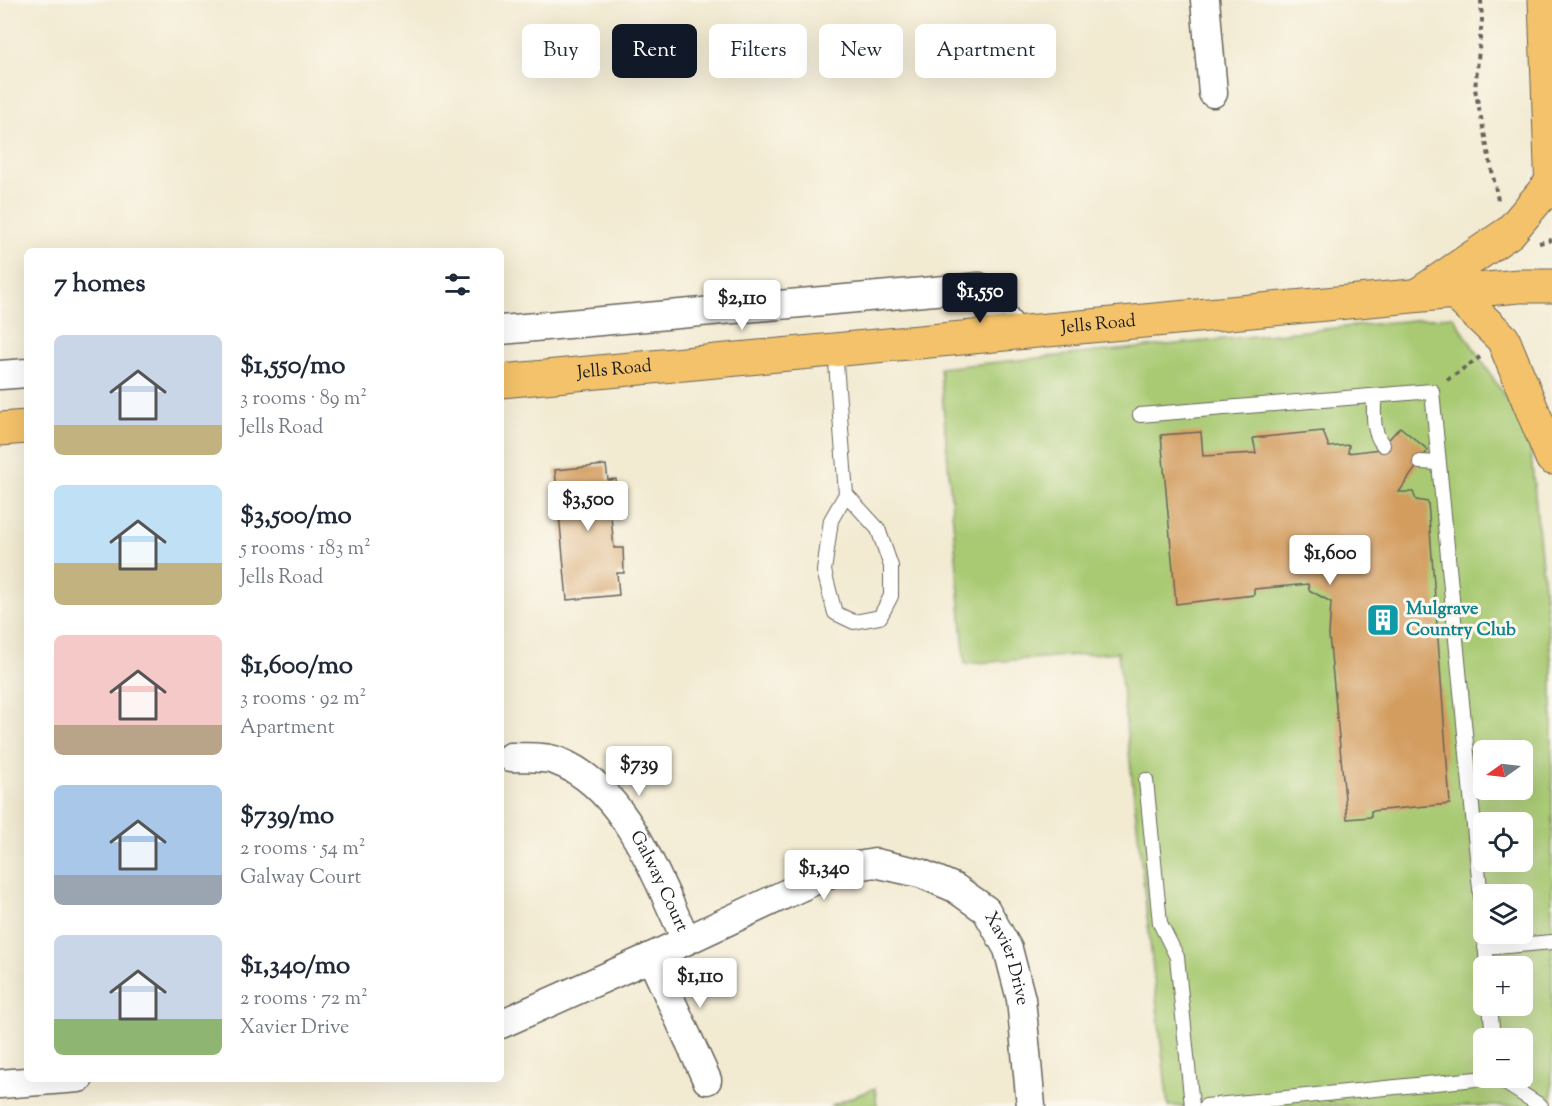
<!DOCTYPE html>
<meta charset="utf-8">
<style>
:root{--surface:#fff;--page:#f6f6f7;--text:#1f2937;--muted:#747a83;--accent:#111827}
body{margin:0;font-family:"Sorts Mill Goudy",serif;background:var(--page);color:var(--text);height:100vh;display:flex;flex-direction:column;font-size:22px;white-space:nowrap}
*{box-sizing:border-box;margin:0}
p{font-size:20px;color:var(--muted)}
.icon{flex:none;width:33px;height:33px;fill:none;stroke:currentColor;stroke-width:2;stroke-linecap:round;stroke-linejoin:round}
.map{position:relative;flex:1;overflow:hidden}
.side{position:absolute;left:24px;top:248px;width:480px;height:834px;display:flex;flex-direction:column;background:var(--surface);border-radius:9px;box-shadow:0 6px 24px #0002}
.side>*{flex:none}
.hud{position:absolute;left:522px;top:24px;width:570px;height:54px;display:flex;gap:12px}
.needle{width:39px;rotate:256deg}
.fabs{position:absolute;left:1473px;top:740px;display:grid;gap:12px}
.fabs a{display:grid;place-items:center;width:60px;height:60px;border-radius:9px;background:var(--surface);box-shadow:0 6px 24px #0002;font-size:30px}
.price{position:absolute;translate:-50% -51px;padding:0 14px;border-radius:6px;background:#fff;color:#222;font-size:20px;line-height:39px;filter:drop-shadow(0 2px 3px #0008)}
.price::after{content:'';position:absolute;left:50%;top:36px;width:18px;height:14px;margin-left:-9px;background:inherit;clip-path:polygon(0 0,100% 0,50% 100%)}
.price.active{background:var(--accent);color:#fff}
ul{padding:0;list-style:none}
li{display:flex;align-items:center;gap:18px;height:150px;padding:0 30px}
li span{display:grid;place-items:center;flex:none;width:168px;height:120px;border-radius:9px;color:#555}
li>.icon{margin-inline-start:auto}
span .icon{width:72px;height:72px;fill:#fffc;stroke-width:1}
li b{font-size:26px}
h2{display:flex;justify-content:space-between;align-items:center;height:72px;padding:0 30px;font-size:26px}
.tag{padding:0 21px;border-radius:9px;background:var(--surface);box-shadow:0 6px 24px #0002;font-size:21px;line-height:54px}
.tag.active{background:var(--accent);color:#fff}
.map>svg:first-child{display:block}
.green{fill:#a9ca73;stroke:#627348;stroke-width:1.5;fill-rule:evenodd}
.building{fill:#d39d61}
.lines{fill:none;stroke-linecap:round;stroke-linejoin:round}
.lane-casing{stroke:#67645b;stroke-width:16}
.street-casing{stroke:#67645b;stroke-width:31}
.primary-casing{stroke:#67645b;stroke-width:35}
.highway-casing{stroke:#67645b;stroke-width:35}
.path{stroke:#67645b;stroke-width:4;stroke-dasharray:4.5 4.5;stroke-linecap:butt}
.lane{stroke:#fff;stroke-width:14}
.street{stroke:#fff;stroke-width:28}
.primary{stroke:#f3c26a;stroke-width:33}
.highway{stroke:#f3c26a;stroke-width:33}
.labels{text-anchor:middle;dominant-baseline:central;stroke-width:6;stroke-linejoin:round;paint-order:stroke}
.street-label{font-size:18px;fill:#1c1c1c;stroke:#fbf7ec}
.culture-label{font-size:18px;font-weight:bold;fill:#0d838f;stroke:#fbf7ec;text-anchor:start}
</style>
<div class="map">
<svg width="1552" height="1106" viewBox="0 0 1552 1106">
<rect width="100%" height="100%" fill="#fbf7ec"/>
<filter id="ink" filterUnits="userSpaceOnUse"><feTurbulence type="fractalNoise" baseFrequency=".0167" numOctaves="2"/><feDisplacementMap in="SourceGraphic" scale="12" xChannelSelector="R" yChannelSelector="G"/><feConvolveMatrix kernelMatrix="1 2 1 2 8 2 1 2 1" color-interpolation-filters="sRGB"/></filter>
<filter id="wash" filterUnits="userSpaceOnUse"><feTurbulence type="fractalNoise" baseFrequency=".008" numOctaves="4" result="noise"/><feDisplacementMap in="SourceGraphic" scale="24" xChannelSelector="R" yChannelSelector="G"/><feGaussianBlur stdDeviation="1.35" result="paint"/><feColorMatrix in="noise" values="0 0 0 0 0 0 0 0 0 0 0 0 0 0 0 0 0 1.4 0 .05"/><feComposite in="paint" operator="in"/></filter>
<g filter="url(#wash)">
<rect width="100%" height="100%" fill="#f2ead1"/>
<path class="green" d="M1453,316L1529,434L1552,668V1106H1168L1118,652L965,664L940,368ZM1484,750H1522V789H1484ZM1484,822H1522V861H1484ZM1484,894H1522V933H1484ZM1484,966H1522V1005H1484ZM1484,1038H1522V1077H1484Z
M875,1088L877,1106H830Z"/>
<g id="blocks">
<path class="building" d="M1400,427L1428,450L1399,492H1413L1416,500L1428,502L1450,804L1371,811V817L1347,819L1329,635L1331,602L1309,590L1308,584L1254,589V595L1176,604L1161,435L1201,432L1203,456L1256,453L1253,438L1323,431L1329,447L1349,445L1348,453L1380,449Z
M606,465L608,480L616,479L618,506H610L614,548H623L624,573H617L619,595L567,600L555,470Z"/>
</g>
</g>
<g filter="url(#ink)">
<use href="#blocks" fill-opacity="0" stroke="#67645b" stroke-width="1.5"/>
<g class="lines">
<defs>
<path id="lane" d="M835,350L846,494L831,520L824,571L835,613L854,622L880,617L891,596V566L878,529L846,494
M1374,398C1374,415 1372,431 1383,445
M1140,415L1432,391L1484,930
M1420,462L1439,463
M1146,780L1160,923L1177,957L1192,1106
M1485,941L1487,966
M1485,948L1552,942
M1490,1005L1493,1038
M1496,1077L1541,1106
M1206,1106L1496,1077"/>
<g id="street">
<path d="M1205,0L1213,93"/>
<path d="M501,330L979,287L1016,333"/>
<path d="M0,375L27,373"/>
<path id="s1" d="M511,757C525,758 544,756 557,761C626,787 656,878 686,939"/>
<path d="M651,957L707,1080"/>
<path id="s2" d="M501,1024L651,957L839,869L875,863L920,873L955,888L986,910L1008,949L1021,999L1031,1106"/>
<path d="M0,1084L79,1078"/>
</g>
<g id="primary">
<path d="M1454,292L1503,339L1552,458"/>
<path d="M1419,294L1510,232L1551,183"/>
<path id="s3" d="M501,381L1519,286H1552"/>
<path d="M0,429L27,427"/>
</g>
<path id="highway" d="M1545,0L1552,192"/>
</defs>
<use href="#lane" class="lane-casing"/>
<use href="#street" class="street-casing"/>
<use href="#primary" class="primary-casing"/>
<use href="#highway" class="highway-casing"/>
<path class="path" d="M1481,0L1482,20L1475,89L1498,200
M1539,243L1552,240
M1447,380L1480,357"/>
<use href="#lane" class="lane"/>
<use href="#street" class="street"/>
<use href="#primary" class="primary"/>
<use href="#highway" class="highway"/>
</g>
</g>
<defs>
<symbol id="building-square" viewBox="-11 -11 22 22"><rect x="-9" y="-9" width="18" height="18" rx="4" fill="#0f9aa8" stroke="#fbf7ec"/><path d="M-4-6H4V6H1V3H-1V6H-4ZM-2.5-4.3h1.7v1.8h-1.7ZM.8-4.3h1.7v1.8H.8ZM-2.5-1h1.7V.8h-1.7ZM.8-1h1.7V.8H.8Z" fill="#fff"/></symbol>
</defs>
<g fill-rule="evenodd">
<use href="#building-square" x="1364" y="601" width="38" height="38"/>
</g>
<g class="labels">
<g class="street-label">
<text stroke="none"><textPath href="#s3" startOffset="600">Jells Road</textPath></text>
<text stroke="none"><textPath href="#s3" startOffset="114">Jells Road</textPath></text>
<text stroke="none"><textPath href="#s1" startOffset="208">Galway Court</textPath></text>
<text stroke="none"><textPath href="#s2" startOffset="584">Xavier Drive</textPath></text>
</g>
<g class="culture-label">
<text x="1406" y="610">Mulgrave<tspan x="1406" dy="21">Country Club</tspan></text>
</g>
</g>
</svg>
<div class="fabs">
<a><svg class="needle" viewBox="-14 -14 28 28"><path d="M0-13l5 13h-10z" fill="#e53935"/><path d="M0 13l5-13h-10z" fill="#747a83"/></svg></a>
<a><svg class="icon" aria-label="locate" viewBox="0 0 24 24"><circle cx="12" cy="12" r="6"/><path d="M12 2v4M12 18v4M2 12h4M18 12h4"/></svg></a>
<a><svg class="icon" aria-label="layers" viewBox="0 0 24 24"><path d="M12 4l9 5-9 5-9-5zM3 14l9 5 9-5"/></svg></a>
<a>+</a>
<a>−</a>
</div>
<b class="price active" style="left:980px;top:324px">$1,550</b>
<b class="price" style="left:742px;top:331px">$2,110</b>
<b class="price" style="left:588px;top:532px">$3,500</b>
<b class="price" style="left:1330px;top:586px">$1,600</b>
<b class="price" style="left:639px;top:797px">$739</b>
<b class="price" style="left:824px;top:901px">$1,340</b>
<b class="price" style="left:700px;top:1009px">$1,110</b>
<div class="hud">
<a class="tag">Buy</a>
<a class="tag active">Rent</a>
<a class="tag">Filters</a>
<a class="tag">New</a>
<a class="tag">Apartment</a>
</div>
<section class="side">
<h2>7 homes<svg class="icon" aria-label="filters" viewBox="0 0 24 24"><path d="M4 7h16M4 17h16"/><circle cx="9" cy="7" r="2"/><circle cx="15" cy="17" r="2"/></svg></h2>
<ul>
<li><span style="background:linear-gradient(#c9d6e8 75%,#c2b280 0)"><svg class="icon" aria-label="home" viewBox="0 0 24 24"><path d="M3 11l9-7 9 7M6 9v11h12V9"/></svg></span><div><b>$1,550/mo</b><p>3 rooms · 89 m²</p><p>Jells Road</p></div></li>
<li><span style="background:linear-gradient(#bfe0f5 65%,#c2b280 0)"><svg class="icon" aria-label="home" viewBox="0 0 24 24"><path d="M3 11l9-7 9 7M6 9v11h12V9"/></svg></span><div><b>$3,500/mo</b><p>5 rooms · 183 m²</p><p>Jells Road</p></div></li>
<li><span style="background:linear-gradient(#f6c9c9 75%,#b9a48a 0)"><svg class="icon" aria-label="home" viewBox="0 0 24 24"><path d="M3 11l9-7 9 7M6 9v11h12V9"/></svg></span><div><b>$1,600/mo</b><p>3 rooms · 92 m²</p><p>Apartment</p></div></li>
<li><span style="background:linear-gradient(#a9c7e8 75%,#9aa5b1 0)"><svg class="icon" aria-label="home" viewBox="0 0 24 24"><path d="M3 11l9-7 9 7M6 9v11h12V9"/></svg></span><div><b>$739/mo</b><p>2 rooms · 54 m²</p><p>Galway Court</p></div></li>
<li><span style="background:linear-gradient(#c9d6e8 70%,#8fb573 0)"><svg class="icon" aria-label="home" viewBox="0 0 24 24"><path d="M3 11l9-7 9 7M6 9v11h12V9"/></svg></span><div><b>$1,340/mo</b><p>2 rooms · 72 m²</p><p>Xavier Drive</p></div></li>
</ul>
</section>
</div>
